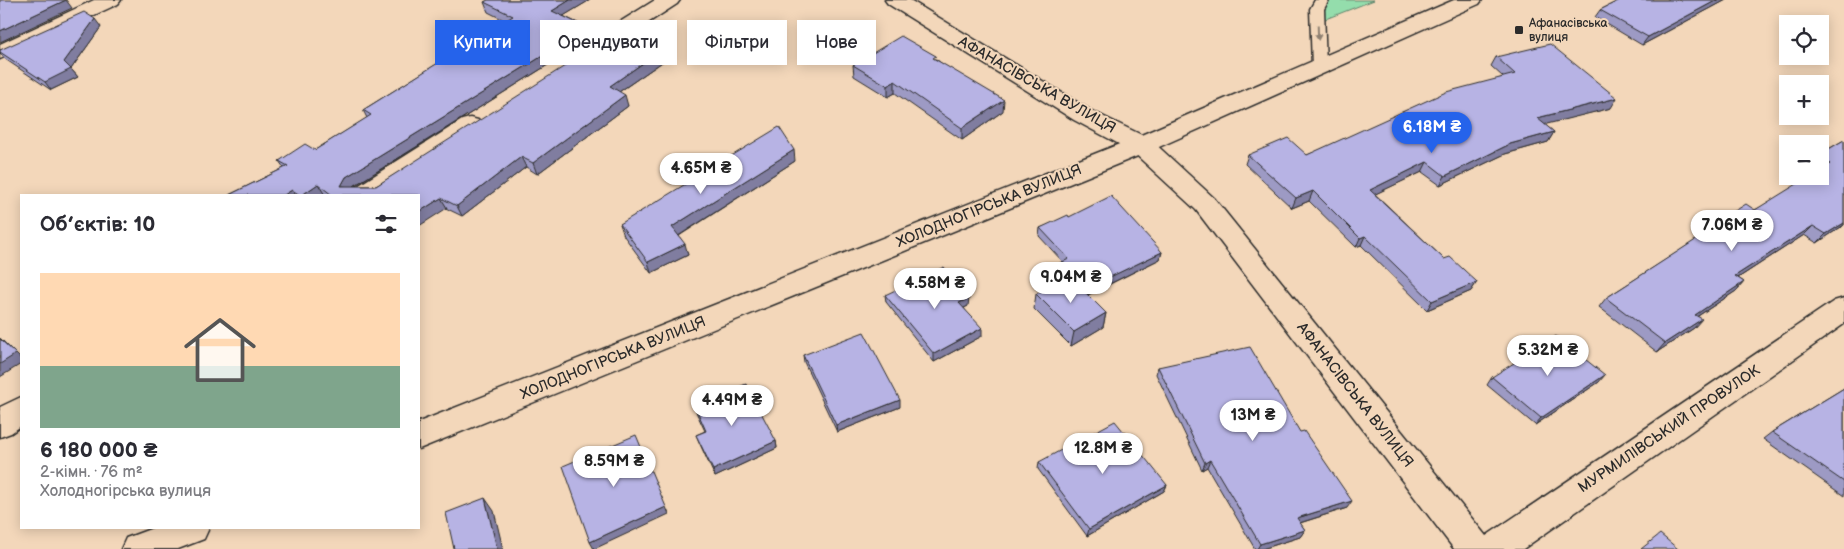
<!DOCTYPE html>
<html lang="uk">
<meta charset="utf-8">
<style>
:root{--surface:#fff;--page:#f7f7f7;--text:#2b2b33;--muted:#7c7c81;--accent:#2563eb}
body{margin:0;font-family:"Balsamiq Sans",sans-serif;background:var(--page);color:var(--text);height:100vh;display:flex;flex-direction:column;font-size:19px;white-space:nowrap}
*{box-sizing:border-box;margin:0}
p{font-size:16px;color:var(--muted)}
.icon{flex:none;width:28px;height:28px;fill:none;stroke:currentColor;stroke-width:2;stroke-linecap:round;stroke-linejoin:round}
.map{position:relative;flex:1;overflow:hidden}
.drawer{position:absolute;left:20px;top:194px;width:400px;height:335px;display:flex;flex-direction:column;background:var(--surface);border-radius:0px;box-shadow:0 2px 12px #0003}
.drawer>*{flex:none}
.guide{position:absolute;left:435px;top:20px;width:475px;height:45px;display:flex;gap:10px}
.controls{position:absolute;left:1779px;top:15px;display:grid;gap:10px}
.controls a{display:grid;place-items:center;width:50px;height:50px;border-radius:0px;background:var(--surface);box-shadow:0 2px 12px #0003;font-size:25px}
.price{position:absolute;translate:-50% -42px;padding:0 11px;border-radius:18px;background:#fff;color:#222;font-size:16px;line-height:32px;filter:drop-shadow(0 1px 2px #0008)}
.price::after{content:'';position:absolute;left:50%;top:30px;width:15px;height:11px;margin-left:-8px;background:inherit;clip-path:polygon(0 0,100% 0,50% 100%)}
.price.current{background:var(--accent);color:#fff}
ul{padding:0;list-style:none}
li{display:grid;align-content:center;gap:10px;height:265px;padding:0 20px}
li span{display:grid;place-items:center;height:155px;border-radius:0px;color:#555}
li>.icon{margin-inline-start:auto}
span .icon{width:90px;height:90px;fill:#fffc;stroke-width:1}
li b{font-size:21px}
h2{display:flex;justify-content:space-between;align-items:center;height:60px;padding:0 20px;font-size:21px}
.chip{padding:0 18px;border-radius:0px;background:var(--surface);box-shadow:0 2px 12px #0003;font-size:18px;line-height:45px}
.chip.current{background:var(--accent);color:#fff}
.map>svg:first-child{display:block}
.green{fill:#94ddac;stroke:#60846c}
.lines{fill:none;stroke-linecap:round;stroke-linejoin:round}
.lane-casing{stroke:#2b2b2b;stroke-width:3}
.street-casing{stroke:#2b2b2b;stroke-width:3}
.secondary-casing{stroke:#2b2b2b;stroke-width:3}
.lane{fill:#f3d7ba;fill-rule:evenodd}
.street{fill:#f3d7ba;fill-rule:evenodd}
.secondary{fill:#f3d7ba;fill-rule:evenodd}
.wall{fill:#9d9ac4;stroke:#2b2b2b}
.shaded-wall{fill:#807da0;stroke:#2b2b2b}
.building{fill:#b7b3e4;stroke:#2b2b2b}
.oneway{fill:#8f8172}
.poi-dot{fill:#2b2b2b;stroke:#f3d7ba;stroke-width:2}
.labels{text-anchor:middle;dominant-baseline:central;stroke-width:4;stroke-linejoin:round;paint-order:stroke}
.far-poi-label{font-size:12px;fill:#2b2b2b;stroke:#f3d7ba;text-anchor:start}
.street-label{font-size:15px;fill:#2b2b2b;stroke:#f3d7ba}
</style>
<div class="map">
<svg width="1844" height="549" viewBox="0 0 1844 549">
<rect width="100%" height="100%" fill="#f3d7ba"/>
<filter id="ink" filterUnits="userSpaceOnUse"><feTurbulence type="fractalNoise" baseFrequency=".02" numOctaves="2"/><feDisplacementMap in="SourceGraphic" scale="10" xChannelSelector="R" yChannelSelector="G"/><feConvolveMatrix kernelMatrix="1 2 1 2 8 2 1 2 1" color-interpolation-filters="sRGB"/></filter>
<g filter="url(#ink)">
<path class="green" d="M1326,0H1374L1323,20Z"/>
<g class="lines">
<defs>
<path id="lane" d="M1315,0H1329L1324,9L1326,67L1324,70H1314L1312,67L1310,9Z"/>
<path id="street" d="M94,0H121L118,4L0,59V44Z
M655,0H680L677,4L586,63L578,65L570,63L567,58L570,53Z
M885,0H910L1090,110L1150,139L1214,198L1486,536L1834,301L1844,298V324L1523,549H1454L1196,210L1132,151L1074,120L888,4Z
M470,118L478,120L482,126L478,132L381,195H349L353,189L462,120Z
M21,397V426L11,433L0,437V407Z"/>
<path id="secondary" d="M1454,0H1482L1479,4L1150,151L419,449V422L1132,139Z
M153,528H209L204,539L178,549H121L126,538Z"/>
</defs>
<use href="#lane" class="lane-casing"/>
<use href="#street" class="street-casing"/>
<use href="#secondary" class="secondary-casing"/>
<use href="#lane" class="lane"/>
<use href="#street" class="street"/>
<use href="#secondary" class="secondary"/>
</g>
<path class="wall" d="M488,0H590L563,16L588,28L591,38L354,186H376L616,41L668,58L619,92L628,106L537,174L526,167L462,216L419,195H229L284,168L279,161L315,150L367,118L363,110L506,21L488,12L484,2Z
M1620,0H1726L1642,45L1595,17L1600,10Z
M101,27L71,69L78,77L51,90L5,59L0,53V50Z
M1496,57L1611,108L1544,124L1554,132L1548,142L1505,154L1440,185L1422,172L1375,194L1444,259L1477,282L1471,291L1427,310L1361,245L1356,247L1309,201L1292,208L1245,164L1248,155H1307L1503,77L1491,66Z
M936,59L1003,111L962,140L895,93L888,97L854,76L853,65Z
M1844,140V225L1817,243L1804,235L1738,278L1744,282L1736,291L1698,316L1694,328L1657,352L1599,307L1606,298L1701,237L1700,236L1708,228L1755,210L1820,176V154Z
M795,161L679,236L688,255L651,273L624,236L620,224Z
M1069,217L1162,252L1160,259L1088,295L1106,313L1103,327L1071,346L1034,309L1036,294L1063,280L1056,272L1058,264L1063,262L1039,236L1040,228Z
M885,295L968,306L964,308L982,336L934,362L886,302Z
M803,355L900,407L837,432L804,362Z
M1158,367L1300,432L1347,508L1300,523L1305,530L1300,537L1262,549H1255L1207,467L1202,470L1156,374Z
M1492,377L1599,382L1535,425L1487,385Z
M1844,388V496L1763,439L1772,432Z
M695,406L776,441L777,448L715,477L699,442L696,435L705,431L697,414Z
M1039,462L1167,485L1164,491L1087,536L1038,469Z"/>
<path class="shaded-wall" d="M66,0L72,8L0,42V31Z
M570,0H590L555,21L552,11Z
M1717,0H1726L1642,45L1648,37Z
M95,19L101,27L71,69L78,77L51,90L45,82L64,62Z
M588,28L591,38L352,187L341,186L346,177Z
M666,47L668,58L613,96L610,86Z
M895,81V93L888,97V86Z
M625,95L628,106L537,174L533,163Z
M1617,98L1611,108L1531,128L1537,118Z
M1004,100L1003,111L962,140V128Z
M1554,132L1548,142L1505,154L1440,185L1445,176L1510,144Z
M794,150L795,161L675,238L672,227Z
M521,157L526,167L462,216L457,206Z
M1427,162L1422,172L1365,199L1370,190Z
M318,184L325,195H302Z
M292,190L296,195H284Z
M1313,191L1309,201L1292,208L1296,198Z
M441,198L447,208L419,226V212Z
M1844,223V225L1817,243L1826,234Z
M1813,226L1804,235L1727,285L1735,276Z
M1365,236L1361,245L1356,247L1360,238Z
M685,244L688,255L651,273L648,262Z
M1162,252L1160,259L1079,299L1080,291Z
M1477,282L1471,291L1427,310L1432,301Z
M1744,282L1736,291L1687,323L1695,315Z
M969,298L968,306L958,311L959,303Z
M1106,313L1103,327L1071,346L1074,332Z
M1702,319L1694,328L1657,352L1665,343Z
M982,328V336L934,362V354Z
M0,338L21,359V364L0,377Z
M1605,375L1599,382L1535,425L1541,418Z
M900,400V407L837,432L836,425Z
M776,441L777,448L715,477L713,470Z
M1210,460L1207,467L1202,470L1205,463Z
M1167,485L1164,491L1087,536L1089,529Z
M485,498L494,511L503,549H497Z
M1352,501L1347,508L1293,525L1297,518Z
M666,507L669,514L594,549L590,542Z
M1305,530L1300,537L1262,549H1257L1260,544Z"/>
<path class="building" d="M0,0H66L0,31Z
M488,0H570L552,11L588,28L346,177L341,186H376L609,38L616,41L631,31L666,47L610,86L625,95L533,163L521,157L457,206L441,198L419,212V195H332L318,184L302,195H300L292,190L284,195H229L288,166L279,161L305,144L315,150L371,115L363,110L513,16L484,2Z
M1620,0H1717L1648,37L1600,10Z
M84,12L95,19L64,62L71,69L45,82L0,52V50Z
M901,36L936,56L933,58L1004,100L962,128L895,81L888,86L853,65Z
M1550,44L1617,98L1537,118L1554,132L1510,144L1445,176L1427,162L1370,190L1444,259L1450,257L1477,282L1432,301L1365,236L1360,238L1313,191L1296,198L1248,155L1288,138L1307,155L1446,92L1515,74L1496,57Z
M779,127L794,150L672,227L685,244L648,262L620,224Z
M1844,140V223L1826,234L1813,226L1735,276L1744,282L1695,315L1702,319L1665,343L1606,298L1711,230L1708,228L1746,204L1755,210L1810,176H1820V170L1830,164L1820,158V154Z
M1111,196L1162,252L1083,290L1069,276L1068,277L1058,264L1069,259L1040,228L1068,215L1069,217Z
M944,267L969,298L959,303L982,328L934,354L885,295Z
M1069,276L1106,313L1074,332L1036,294Z
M864,332L900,400L836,425L803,355Z
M1556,336L1605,375L1541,418L1492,377Z
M0,339L16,354L0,364Z
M1250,347L1300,432L1304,431L1352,501L1297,518L1305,530L1260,544L1210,460L1205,463L1158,367Z
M746,384L776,441L713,470L696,435L706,431L695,406Z
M1844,388V482L1772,432Z
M1115,421L1167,485L1089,529L1039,462Z
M636,435L666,507L590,542L563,466Z
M485,498L497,549H454L446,513Z
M1660,534L1678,549H1641Z"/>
<defs><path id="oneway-solid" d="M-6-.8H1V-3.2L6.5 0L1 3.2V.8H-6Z" transform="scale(1.25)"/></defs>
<use class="oneway" href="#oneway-solid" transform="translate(1318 33) rotate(88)"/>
</g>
<rect class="poi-dot" x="1514" y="25" width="10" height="10" rx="2.5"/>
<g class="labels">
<g class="far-poi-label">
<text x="1529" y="23">Афанасівська<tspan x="1529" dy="14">вулиця</tspan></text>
</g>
<g class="street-label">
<text transform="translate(1037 85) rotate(30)">АФАНАСІВСЬКА ВУЛИЦЯ</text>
<text transform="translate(989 206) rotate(-22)">ХОЛОДНОГІРСЬКА ВУЛИЦЯ</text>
<text transform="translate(613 358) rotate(-22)">ХОЛОДНОГІРСЬКА ВУЛИЦЯ</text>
<text transform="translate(1355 395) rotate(52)">АФАНАСІВСЬКА ВУЛИЦЯ</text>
<text transform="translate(1669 429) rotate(-34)">МУРМИЛІВСЬКИЙ ПРОВУЛОК</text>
</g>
</g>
</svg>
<div class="controls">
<a><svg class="icon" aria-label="locate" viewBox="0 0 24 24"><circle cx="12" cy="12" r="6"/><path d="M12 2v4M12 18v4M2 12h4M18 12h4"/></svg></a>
<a>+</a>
<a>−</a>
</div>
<b class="price current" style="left:1432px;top:154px">6.18M ₴</b>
<b class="price" style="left:701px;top:195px">4.65M ₴</b>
<b class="price" style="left:1732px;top:252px">7.06M ₴</b>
<b class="price" style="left:1071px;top:304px">9.04M ₴</b>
<b class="price" style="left:935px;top:310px">4.58M ₴</b>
<b class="price" style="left:1548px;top:377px">5.32M ₴</b>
<b class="price" style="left:732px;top:427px">4.49M ₴</b>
<b class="price" style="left:1253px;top:442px">13M ₴</b>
<b class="price" style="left:1103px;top:475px">12.8M ₴</b>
<b class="price" style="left:614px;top:488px">8.59M ₴</b>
<div class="guide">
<a class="chip current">Купити</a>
<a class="chip">Орендувати</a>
<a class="chip">Фільтри</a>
<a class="chip">Нове</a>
</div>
<section class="drawer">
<h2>Об’єктів: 10<svg class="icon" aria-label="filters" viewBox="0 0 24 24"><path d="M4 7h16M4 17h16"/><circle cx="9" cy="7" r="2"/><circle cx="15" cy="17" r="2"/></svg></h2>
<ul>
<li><span style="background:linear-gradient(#ffd9b3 60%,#7fa58c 0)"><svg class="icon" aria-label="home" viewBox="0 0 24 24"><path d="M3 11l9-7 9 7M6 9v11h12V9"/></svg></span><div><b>6 180 000 ₴</b><p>2-кімн. · 76 m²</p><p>Холодногірська вулиця</p></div></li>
</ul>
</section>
</div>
